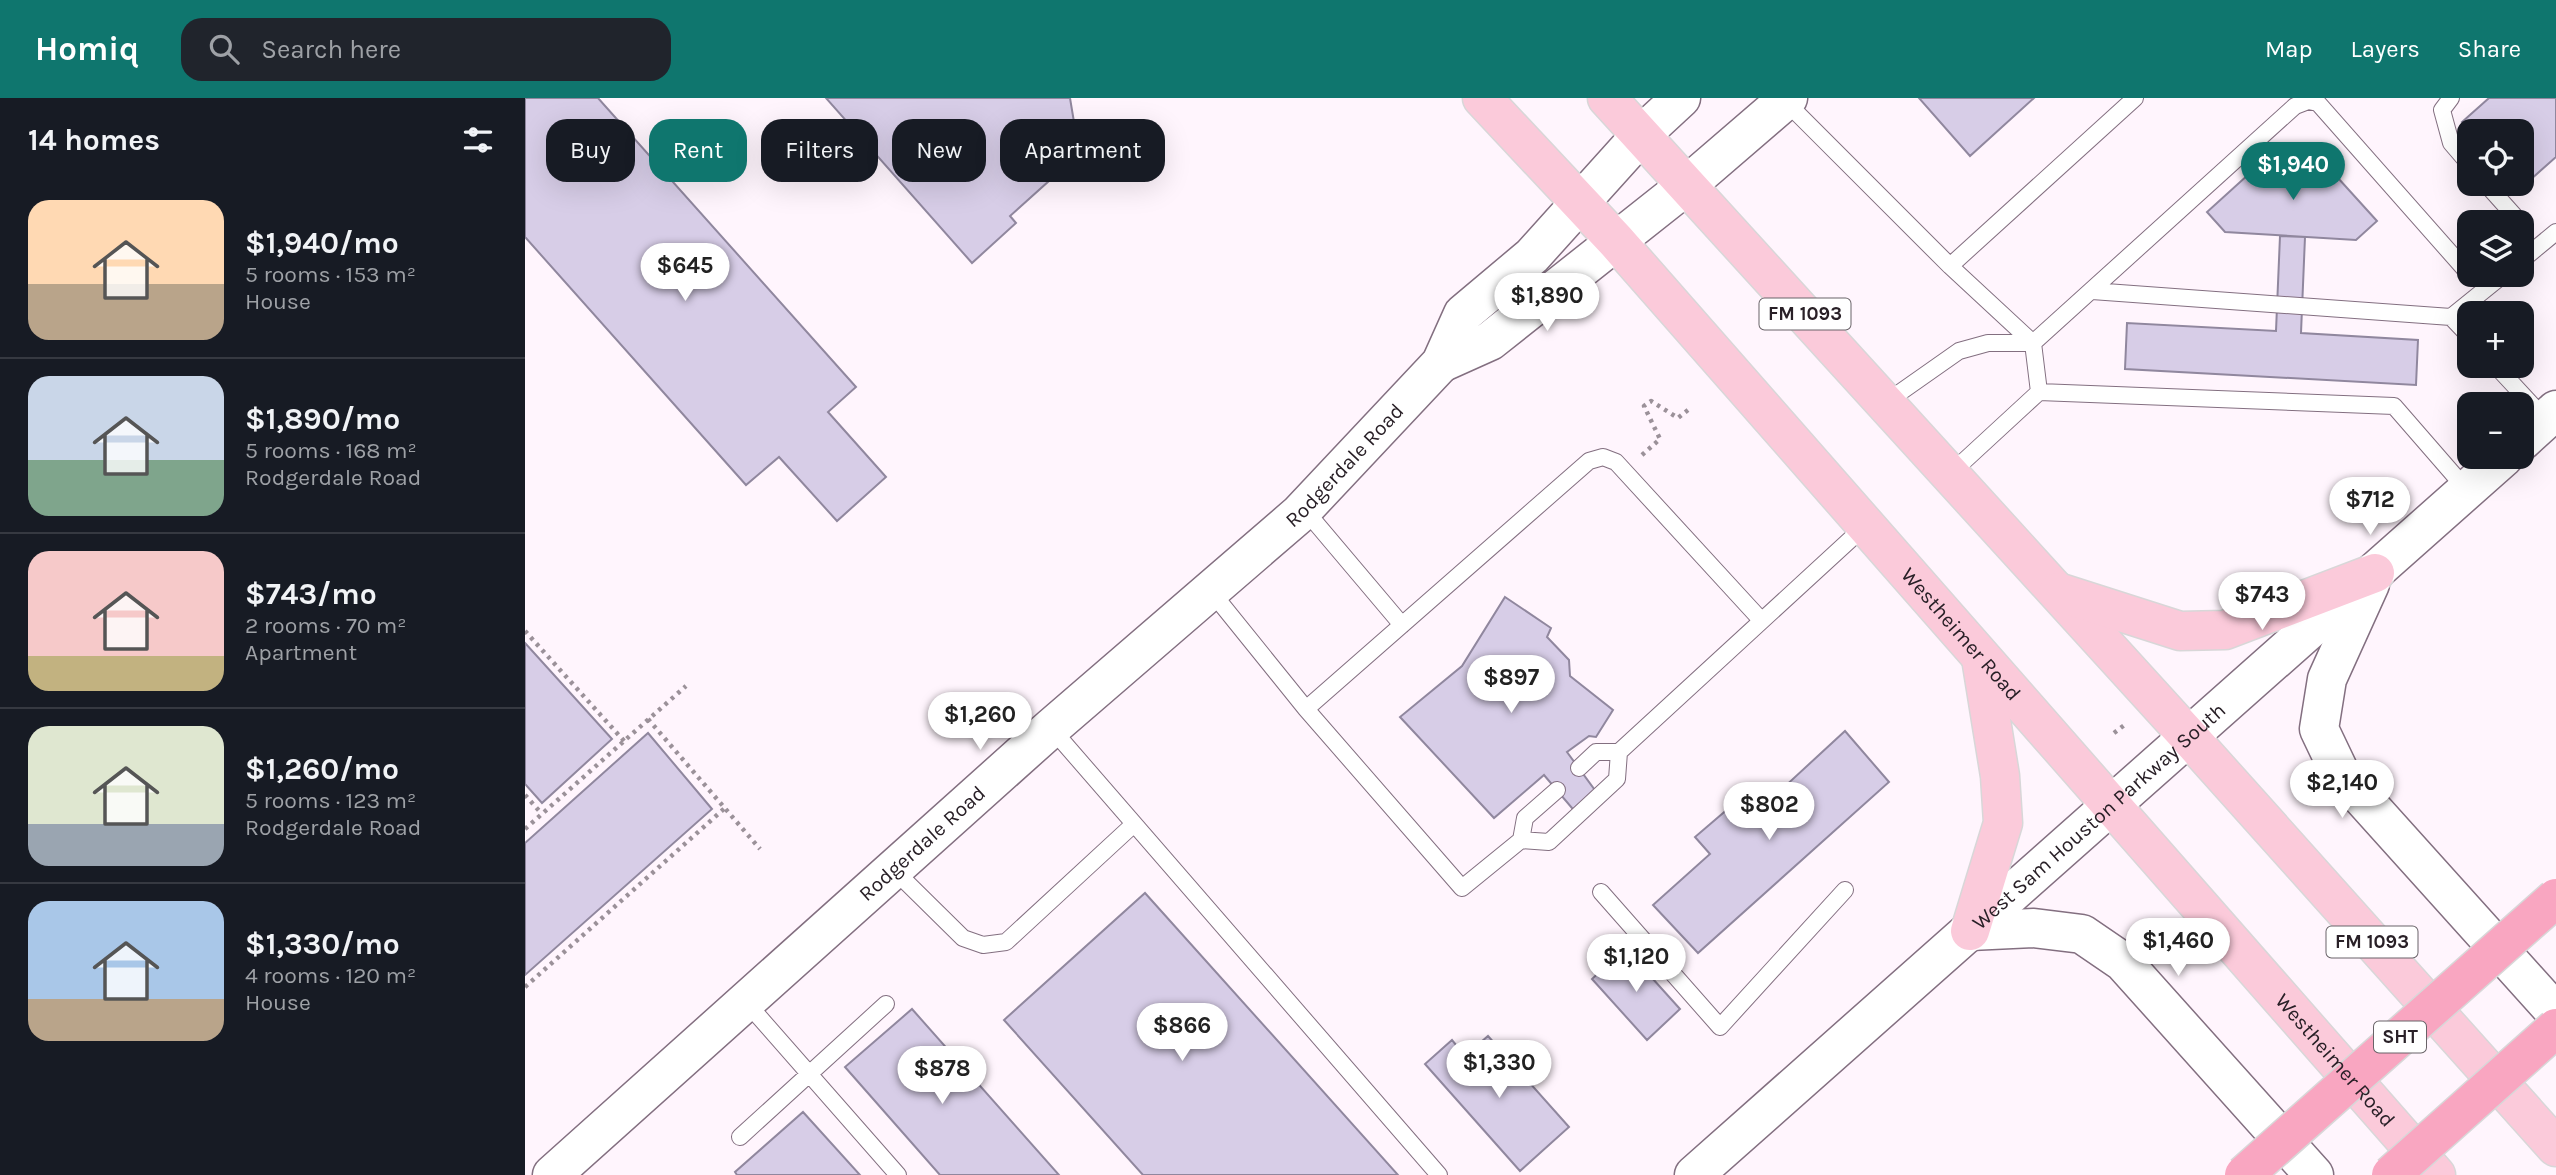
<!DOCTYPE html>
<meta charset="utf-8">
<style>
:root{--surface:#171b24;--page:#20242c;--text:#f1f3f6;--muted:#9ea1a6;--line:#363941;--accent:#0f766e}
body{margin:0;font-family:Karla,sans-serif;background:var(--page);color:var(--text);height:100vh;display:flex;flex-direction:column;font-size:26px;white-space:nowrap}
*{box-sizing:border-box;margin:0}
p{font-size:23px;color:var(--muted)}
.icon{flex:none;width:38px;height:38px;fill:none;stroke:currentColor;stroke-width:2;stroke-linecap:round;stroke-linejoin:round}
.map{position:relative;flex:1;overflow:hidden}
.sheet{display:flex;flex-direction:column;background:var(--surface);width:525px}
.sheet>*{flex:none}
.hud{position:absolute;left:21px;top:21px;width:665px;height:63px;display:flex;gap:14px}
.fabs{position:absolute;left:1932px;top:21px;display:grid;gap:14px}
.fabs a{display:grid;place-items:center;width:77px;height:77px;border-radius:14px;background:var(--surface);box-shadow:0 7px 28px #0002;font-size:35px}
.price{position:absolute;translate:-50% -60px;padding:0 16px;border-radius:24px;background:#fff;color:#222;font-size:23px;line-height:46px;filter:drop-shadow(0 2px 4px #0008)}
.price::after{content:'';position:absolute;left:50%;top:42px;width:21px;height:16px;margin-left:-10px;background:inherit;clip-path:polygon(0 0,100% 0,50% 100%)}
.price.selected{background:var(--accent);color:#fff}
ul{padding:0;list-style:none}
li{display:flex;align-items:center;gap:21px;height:175px;padding:0 28px}
li+li{border-top:2px solid var(--line)}
li span{display:grid;place-items:center;flex:none;width:196px;height:140px;border-radius:21px;color:#555}
li>.icon{margin-inline-start:auto}
span .icon{width:84px;height:84px;fill:#fffc;stroke-width:1}
li b{font-size:30px}
h2{display:flex;justify-content:space-between;align-items:center;height:84px;padding:0 28px;font-size:30px}
.tag{padding:0 24px;border-radius:21px;background:var(--surface);box-shadow:0 7px 28px #0002;font-size:24px;line-height:63px}
.tag.selected{background:var(--accent);color:#fff}
header{display:flex;align-items:center;gap:42px;box-sizing:border-box;height:98px;padding:0 35px;background:var(--accent);color:#fff}
header strong{font-size:33px}
nav{display:flex;gap:38px;margin-inline-start:auto;font-size:24px}
.search{width:490px;height:63px;background:var(--page);display:flex;align-items:center;gap:18px;box-sizing:border-box;padding:0 24px;border-radius:21px;color:var(--muted);font-size:26px}
main{display:flex;flex:1;min-height:0}
.map>svg:first-child{display:block}
.building{fill:#d7cde7;stroke:#90879e;stroke-width:2}
.lines{fill:none;stroke-linecap:round;stroke-linejoin:round}
.lane-casing{stroke:#836f80;stroke-width:18}
.secondary-casing{stroke:#836f80;stroke-width:41}
.primary-casing{stroke:#d8d7d8;stroke-width:41}
.path{stroke:#9b9199;stroke-width:4.5;stroke-dasharray:3.5 5;stroke-linecap:butt}
.lane{stroke:#fff;stroke-width:16}
.secondary{stroke:#fff;stroke-width:38}
.primary{stroke:#fbcada;stroke-width:38}
.highway-bridge-casing{stroke:#d8d7d8;stroke-width:41;stroke-linecap:butt}
.highway-bridge{stroke:#f9a6c1;stroke-width:38}
.labels{text-anchor:middle;dominant-baseline:central;stroke-width:6;stroke-linejoin:round;paint-order:stroke}
.shield{fill:#fff;stroke:#696368;stroke-width:2}
.shield-label{font-size:19px;font-weight:bold;fill:#292027}
.street-label{font-size:21px;fill:#292027;stroke:#fff}
</style>
<header>
<strong>Homiq</strong>
<div class="search"><svg class="icon" aria-label="search" viewBox="0 0 24 24"><circle cx="10" cy="10" r="6"/><path d="M15 15l6 6"/></svg>Search here</div>
<nav><a>Map</a><a>Layers</a><a>Share</a></nav>
</header>
<main>
<section class="sheet">
<h2>14 homes<svg class="icon" aria-label="filters" viewBox="0 0 24 24"><path d="M4 7h16M4 17h16"/><circle cx="9" cy="7" r="2"/><circle cx="15" cy="17" r="2"/></svg></h2>
<ul>
<li><span style="background:linear-gradient(#ffd9b3 60%,#b9a48a 0)"><svg class="icon" aria-label="home" viewBox="0 0 24 24"><path d="M3 11l9-7 9 7M6 9v11h12V9"/></svg></span><div><b>$1,940/mo</b><p>5 rooms · 153 m²</p><p>House</p></div></li>
<li><span style="background:linear-gradient(#c9d6e8 60%,#7fa58c 0)"><svg class="icon" aria-label="home" viewBox="0 0 24 24"><path d="M3 11l9-7 9 7M6 9v11h12V9"/></svg></span><div><b>$1,890/mo</b><p>5 rooms · 168 m²</p><p>Rodgerdale Road</p></div></li>
<li><span style="background:linear-gradient(#f6c9c9 75%,#c2b280 0)"><svg class="icon" aria-label="home" viewBox="0 0 24 24"><path d="M3 11l9-7 9 7M6 9v11h12V9"/></svg></span><div><b>$743/mo</b><p>2 rooms · 70 m²</p><p>Apartment</p></div></li>
<li><span style="background:linear-gradient(#dfe7d0 70%,#9aa5b1 0)"><svg class="icon" aria-label="home" viewBox="0 0 24 24"><path d="M3 11l9-7 9 7M6 9v11h12V9"/></svg></span><div><b>$1,260/mo</b><p>5 rooms · 123 m²</p><p>Rodgerdale Road</p></div></li>
<li><span style="background:linear-gradient(#a9c7e8 70%,#b9a48a 0)"><svg class="icon" aria-label="home" viewBox="0 0 24 24"><path d="M3 11l9-7 9 7M6 9v11h12V9"/></svg></span><div><b>$1,330/mo</b><p>4 rooms · 120 m²</p><p>House</p></div></li>
</ul>
</section>
<div class="map">
<svg width="2031" height="1077" viewBox="0 0 2031 1077">
<rect width="100%" height="100%" fill="#fff5fd"/>
<path class="building" d="M0,0H73L331,289L303,314L361,379L312,423L254,359L221,387L0,139Z
M301,0H545L552,42L533,60L522,57L525,82L485,118L491,125L447,165Z
M1394,0H1509L1445,58Z
M1964,0H2031V59L1996,90L1993,86H1997V33H1946L1937,24Z
M1746,56L1794,59L1852,123L1831,142L1700,134L1682,114Z
M1755,138L1780,139L1776,235L1893,242L1891,287L1600,271L1602,225L1751,233Z
M980,499L1026,530L1022,539L1044,562L1045,578L1088,612L1071,639L1064,638L1042,654L1072,695L1052,716L1019,677L969,720L875,619L937,568Z
M0,545L87,641L17,705L0,686Z
M1320,633L1364,684L1173,855L1128,807L1185,756L1170,739L1204,710L1218,727Z
M123,635L187,711L0,877V745Z
M620,795L873,1077H618L479,922Z
M1100,850L1155,911L1122,942L1067,881Z
M387,911L534,1077H415L320,969Z
M963,938L1044,1029L995,1073L900,966L927,942L940,958Z
M278,1014L335,1077H212L210,1074Z"/>
<g class="lines">
<defs>
<path id="lane" d="M1926,0L1917,12L1926,45L1944,66
M1260,3L1425,168L1610,0
M1961,86L1995,124
M1997,162L2031,134
M1567,193L1926,219
M1944,238L1926,219L1978,177
M1971,268L2021,322
M1514,294L1869,308L1942,392
M1360,305L1434,253L1463,245H1508L1770,8L1783,3L1793,5L1944,176
M1425,376L1514,294L1508,245L1425,168
M779,411L877,527
M685,492L781,611L937,790L996,742L1000,720L1032,692
M781,611L1064,363L1078,359L1091,364L1236,522
M526,630L914,1077
M1054,670L1071,654H1094L1340,428
M996,742L1024,744L1092,681L1094,654
M369,772L438,840L458,847L481,844L609,726
M1076,794L1195,929L1320,792
M221,904L373,1077
M215,1039L361,906"/>
<g id="secondary">
<path d="M916,265L965,243L1162,87L1263,0"/>
<path d="M1997,343L2031,312"/>
<path d="M1845,486L1802,581L1794,631L1815,675L2031,915"/>
<path d="M1445,833L1509,830L1557,836L1598,864L1789,1077"/>
<path id="s1" d="M27,1077L526,630L774,416L916,265L938,216L1007,158L1116,37L1156,0"/>
<path id="s2" d="M1169,1077L1979,359"/>
</g>
<g id="primary">
<path id="s3" d="M957,0L1091,143L1911,1077"/>
<path d="M1082,0L1664,639L2031,1049"/>
<path d="M1533,494L1655,533L1700,532L1850,475"/>
<path d="M1445,833L1478,725L1475,678L1456,560"/>
</g>
</defs>
<use href="#lane" class="lane-casing"/>
<use href="#secondary" class="secondary-casing"/>
<use href="#primary" class="primary-casing"/>
<path class="path" d="M1117,357L1135,341L1119,308L1126,303L1153,320L1163,312
M0,533L100,644
M123,621L235,751
M1589,635L1602,625
M0,697L17,716
M0,731L161,588
M0,889L201,709"/>
<use href="#lane" class="lane"/>
<use href="#secondary" class="secondary"/>
<use href="#primary" class="primary"/>
<defs>
<path id="highway-bridge" d="M1719,1077L2031,800
M1866,1077L2031,930"/>
</defs>
<use href="#highway-bridge" class="highway-bridge-casing"/>
<use href="#highway-bridge" class="highway-bridge"/>
</g>
<g class="labels">
<g class="shield">
<rect x="1234.5" y="200.5" width="91" height="31" rx="5"/>
<rect x="1801.5" y="828.5" width="91" height="31" rx="5"/>
<rect x="1849" y="923.5" width="52" height="31" rx="5"/>
</g>
<g class="shield-label">
<text x="1280" y="216">FM 1093</text>
<text x="1847" y="844">FM 1093</text>
<text x="1875" y="939">SHT</text>
</g>
<g class="street-label">
<text stroke="none"><textPath href="#s1" startOffset="1064">Rodgerdale Road</textPath></text>
<text stroke="none"><textPath href="#s3" startOffset="719">Westheimer Road</textPath></text>
<text stroke="none"><textPath href="#s2" startOffset="541">West Sam Houston Parkway South</textPath></text>
<text stroke="none"><textPath href="#s1" startOffset="497">Rodgerdale Road</textPath></text>
<text stroke="none"><textPath href="#s3" startOffset="1286">Westheimer Road</textPath></text>
</g>
</g>
</svg>
<div class="fabs">
<a><svg class="icon" aria-label="locate" viewBox="0 0 24 24"><circle cx="12" cy="12" r="6"/><path d="M12 2v4M12 18v4M2 12h4M18 12h4"/></svg></a>
<a><svg class="icon" aria-label="layers" viewBox="0 0 24 24"><path d="M12 4l9 5-9 5-9-5zM3 14l9 5 9-5"/></svg></a>
<a>+</a>
<a>−</a>
</div>
<b class="price selected" style="left:1768px;top:104px">$1,940</b>
<b class="price" style="left:160px;top:205px">$645</b>
<b class="price" style="left:1022px;top:235px">$1,890</b>
<b class="price" style="left:1845px;top:439px">$712</b>
<b class="price" style="left:1737px;top:534px">$743</b>
<b class="price" style="left:986px;top:617px">$897</b>
<b class="price" style="left:455px;top:654px">$1,260</b>
<b class="price" style="left:1817px;top:722px">$2,140</b>
<b class="price" style="left:1244px;top:744px">$802</b>
<b class="price" style="left:1653px;top:880px">$1,460</b>
<b class="price" style="left:1111px;top:896px">$1,120</b>
<b class="price" style="left:657px;top:965px">$866</b>
<b class="price" style="left:974px;top:1002px">$1,330</b>
<b class="price" style="left:417px;top:1008px">$878</b>
<div class="hud">
<a class="tag">Buy</a>
<a class="tag selected">Rent</a>
<a class="tag">Filters</a>
<a class="tag">New</a>
<a class="tag">Apartment</a>
</div>
</div>
</main>
